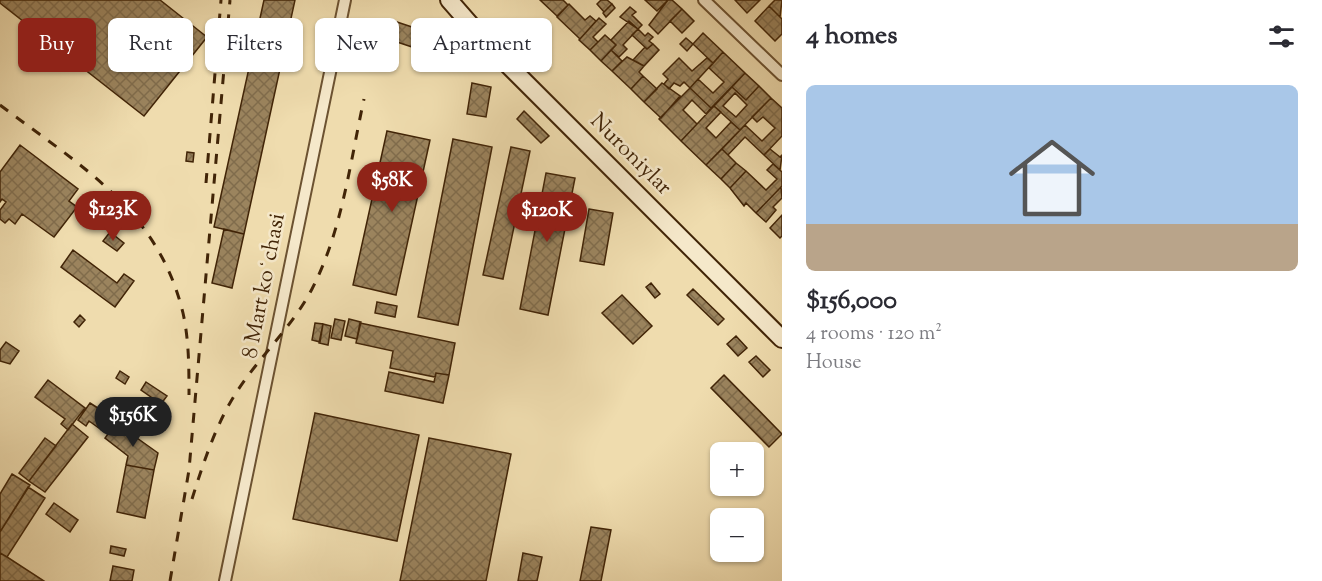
<!DOCTYPE html>
<meta charset="utf-8">
<style>
:root{--surface:#fff;--page:#f2f2f3;--text:#2b2b33;--muted:#7c7c81;--line:#e1e1e2;--accent:#8f2418}
body{margin:0;font-family:"Sorts Mill Goudy",serif;background:var(--page);color:var(--text);height:100vh;display:flex;flex-direction:column;font-size:22px;white-space:nowrap}
*{box-sizing:border-box;margin:0}
p{font-size:20px;color:var(--muted)}
.icon{flex:none;width:33px;height:33px;fill:none;stroke:currentColor;stroke-width:2;stroke-linecap:round;stroke-linejoin:round}
.map{position:relative;flex:1;overflow:hidden}
.drawer{display:flex;flex-direction:column;background:var(--surface);width:540px}
.drawer>*{flex:none}
.top-card{position:absolute;left:18px;top:18px;width:570px;height:54px;display:flex;gap:12px}
.tools{position:absolute;left:710px;top:442px;display:grid;gap:12px}
.tools a{display:grid;place-items:center;width:54px;height:54px;border-radius:9px;background:var(--surface);box-shadow:0 2px 4px #0004;font-size:30px}
.price{position:absolute;translate:-50% -51px;padding:0 14px;border-radius:21px;background:var(--accent);color:#fff;font-size:20px;line-height:39px;filter:drop-shadow(0 2px 3px #0008)}
.price::after{content:'';position:absolute;left:50%;top:36px;width:18px;height:14px;margin-left:-9px;background:inherit;clip-path:polygon(0 0,100% 0,50% 100%)}
.price.on{background:#222;color:#fff}
ul{padding:0;list-style:none}
li{display:grid;align-content:center;gap:12px;height:318px;padding:0 24px}
li+li{border-top:2px solid var(--line)}
li span{display:grid;place-items:center;height:186px;border-radius:9px;color:#555}
li>.icon{margin-inline-start:auto}
span .icon{width:108px;height:108px;fill:#fffc;stroke-width:1}
li b{font-size:26px}
h2{display:flex;justify-content:space-between;align-items:center;height:72px;padding:0 24px;font-size:26px}
.chip{padding:0 21px;border-radius:9px;background:var(--surface);box-shadow:0 2px 4px #0004;font-size:21px;line-height:54px}
.chip.on{background:var(--accent);color:#fff}
main{display:flex;flex:1;min-height:0}
.map>svg:first-child{display:block}
.building{fill:url(#building-cross-hatch);stroke:#412407;stroke-width:1.5;fill-rule:evenodd}
.lines{fill:none;stroke-linecap:round;stroke-linejoin:round}
.street-casing{stroke:#6c5231;stroke-width:14}
.secondary-casing{stroke:#412407;stroke-width:20}
.street{stroke:#f5e8ca;stroke-width:10}
.secondary{stroke:#f5e8ca;stroke-width:16}
.rail{stroke:#412407;stroke-width:3;stroke-dasharray:10 10;stroke-linecap:butt}
.labels{text-anchor:middle;dominant-baseline:central;stroke-width:5;stroke-linejoin:round;paint-order:stroke}
.street-label{font-size:22px;fill:#412407;stroke:#f5e8ca}
</style>
<main>
<div class="map">
<svg width="782" height="581" viewBox="0 0 782 581">
<defs>
<pattern id="building-cross-hatch" width="8" height="8" patternUnits="userSpaceOnUse" patternTransform="scale(1.5)"><rect width="8" height="8" fill="#9b845e"/><path d="M0 0l8 8M0 8l8-8" fill="none" stroke="#806c4c"/></pattern>
</defs>
<rect width="100%" height="100%" fill="#efdcae"/>
<filter id="stains"><feTurbulence type="fractalNoise" baseFrequency=".00333" numOctaves="4"/><feColorMatrix values="0 0 0 0 .2 0 0 0 0 .09 0 0 0 0 .02 0 0 0 .5 -.17"/></filter>
<radialGradient id="worn" r=".72"><stop offset=".6" stop-color="#630" stop-opacity="0"/><stop offset="1" stop-color="#630" stop-opacity=".3"/></radialGradient>
<path class="building" d="M0,0H160L207,37L144,116L0,3Z
M264,0H295L244,234L214,227Z
M540,0H563L568,5L557,16Z
M601,0H607L612,4L604,12L597,4Z
M645,0H668L657,11Z
M668,0H672L682,9L658,34L649,25Z
M735,0H760L747,13Z
M775,0H782L780,17L769,6Z
M569,4L585,20L590,16L596,21L580,39L557,17Z
M612,4L615,8L606,17L603,13Z
M769,6L782,19V34L775,41L755,21Z
M630,7L636,12L632,15L642,25L638,29L620,17Z
M682,9L694,21L682,33L670,21Z
M599,18L606,24L593,37L598,42L590,50L579,40Z
M394,21L448,39L442,57L388,39Z
M629,21L638,29L623,45L627,49L619,57L611,50L616,45L611,40Z
M638,29L645,36L648,33L653,37L649,41L653,44L647,49L632,35Z
M703,33L723,52L713,63L693,44Z
M605,35L616,45L601,61L590,50Z
M686,38L693,44L687,51L680,44Z
M653,44L659,50L644,66L633,60L645,47L647,49Z
M611,50L622,61L612,71L601,61Z
M723,52L745,73L711,108L690,88L698,79L713,93L724,82L709,68Z
M627,57L644,66L639,72L643,76L631,89L612,71Z
M679,58L692,71L707,58L713,63L690,88L684,82L680,86L674,83L669,89L664,84L668,79L663,74Z
M745,73L759,86L746,100L732,87Z
M643,76L657,89L644,102L631,89Z
M472,83L491,87L486,117L467,114Z
M662,83L680,96L661,118L644,102Z
M759,86L771,98L740,130L714,106L732,87L746,100ZM735,93L747,105L736,117L723,106Z
M690,88L711,108L706,114L692,100L683,110L697,124L681,141L659,119Z
M771,98L782,108V136L764,155L745,137L728,155L722,149L745,125L762,141L775,128L763,117L757,122L752,117Z
M714,106L721,112L706,128L716,138L731,122L740,130L706,165L681,141Z
M524,111L549,136L541,143L517,119Z
M387,131L430,140L396,295L353,285Z
M453,139L492,147L458,325L418,317Z
M20,145L78,189L69,201L77,207L54,237L22,214L15,224L9,219L5,223L0,219V210L6,202L2,199L0,202V172Z
M511,147L530,151L503,279L483,275Z
M722,149L736,163L721,179L706,165Z
M770,149L780,157L782,155L780,170L764,155Z
M187,152L194,153L193,162L186,161Z
M736,163L746,171L730,188L721,179Z
M773,164L782,172V186L756,213L746,203L744,206L730,188L746,171L766,190L777,179L767,170Z
M546,173L575,178L548,315L520,309Z
M781,187L782,198L773,207L776,210L766,222L756,213Z
M589,209L613,213L604,265L580,261Z
M782,215V236L780,238L770,228Z
M224,229L244,234L232,288L212,283Z
M110,232L124,243L117,251L103,241Z
M73,250L117,283L124,274L134,281L115,307L61,267Z
M651,283L660,294L655,298L646,287Z
M693,289L724,319L718,325L687,295Z
M622,295L652,326L633,344L602,313Z
M377,302L397,306L395,317L375,313Z
M80,315L85,320L79,327L74,322Z
M335,319L345,321L341,340L331,338Z
M349,319L361,322L357,339L345,336Z
M315,323L323,324L320,342L312,340Z
M360,323L455,343L449,375L436,373L435,377L390,368L393,351L356,343Z
M323,324L331,326L328,345L319,343Z
M736,336L747,348L738,356L727,344Z
M6,342L19,351L10,364L0,361V350Z
M756,356L770,370L763,377L749,362Z
M120,371L129,377L125,384L116,378Z
M389,372L434,382L436,373L449,375L443,403L385,391Z
M724,375L782,434L769,447L711,388Z
M48,380L85,408L68,430L61,424L65,419L35,397Z
M146,382L167,396L161,404L141,390Z
M90,403L112,417L103,431L89,421L86,426L78,420Z
M315,413L419,435L397,541L293,519Z
M116,423L158,453L154,470L126,465L128,456L105,438Z
M72,424L88,437L45,492L29,481Z
M45,438L56,446L29,481L19,473Z
M429,438L511,454L486,581H400Z
M126,465L154,470L145,518L117,512Z
M12,474L30,485L0,532V494Z
M28,487L45,498L7,557L0,553V532Z
M54,503L78,520L70,532L46,514Z
M591,527L611,530L601,581H580Z
M111,546L126,549L124,556L110,553Z
M0,553L7,557L44,581H0Z
M523,553L542,557L537,581H518Z
M113,566L134,570L132,581H110Z"/>
<g class="lines">
<defs>
<path id="street" d="M704,0L782,75
M225,581L345,0"/>
<path id="secondary" d="M449,0L491,48L782,339"/>
</defs>
<use href="#street" class="street-casing"/>
<use href="#secondary" class="secondary-casing"/>
<use href="#street" class="street"/>
<use href="#secondary" class="secondary"/>
<path class="rail" d="M0,105C79,165 158,209 183,313C189,340 189,368 189,395
M206,183L221,0
M192,499C203,464 216,424 236,393C259,357 292,327 312,289C342,231 350,163 364,99
M170,581L189,470L230,0"/>
</g>
<g class="labels">
<g class="street-label">
<text transform="translate(630 155) rotate(45)">Nuroniylar</text>
<text transform="translate(265 286) rotate(-79)">8 Mart koʻchasi</text>
</g>
</g>
<rect width="100%" height="100%" filter="url(#stains)"/>
<rect width="100%" height="100%" fill="url(#worn)"/>
</svg>
<div class="tools">
<a>+</a>
<a>−</a>
</div>
<b class="price" style="left:392px;top:213px">$58K</b>
<b class="price" style="left:113px;top:242px">$123K</b>
<b class="price" style="left:547px;top:243px">$120K</b>
<b class="price on" style="left:133px;top:448px">$156K</b>
<div class="top-card">
<a class="chip on">Buy</a>
<a class="chip">Rent</a>
<a class="chip">Filters</a>
<a class="chip">New</a>
<a class="chip">Apartment</a>
</div>
</div>
<section class="drawer">
<h2>4 homes<svg class="icon" aria-label="filters" viewBox="0 0 24 24"><path d="M4 7h16M4 17h16"/><circle cx="9" cy="7" r="2"/><circle cx="15" cy="17" r="2"/></svg></h2>
<ul>
<li><span style="background:linear-gradient(#a9c7e8 75%,#b9a48a 0)"><svg class="icon" aria-label="home" viewBox="0 0 24 24"><path d="M3 11l9-7 9 7M6 9v11h12V9"/></svg></span><div><b>$156,000</b><p>4 rooms · 120 m²</p><p>House</p></div></li>
</ul>
</section>
</main>
